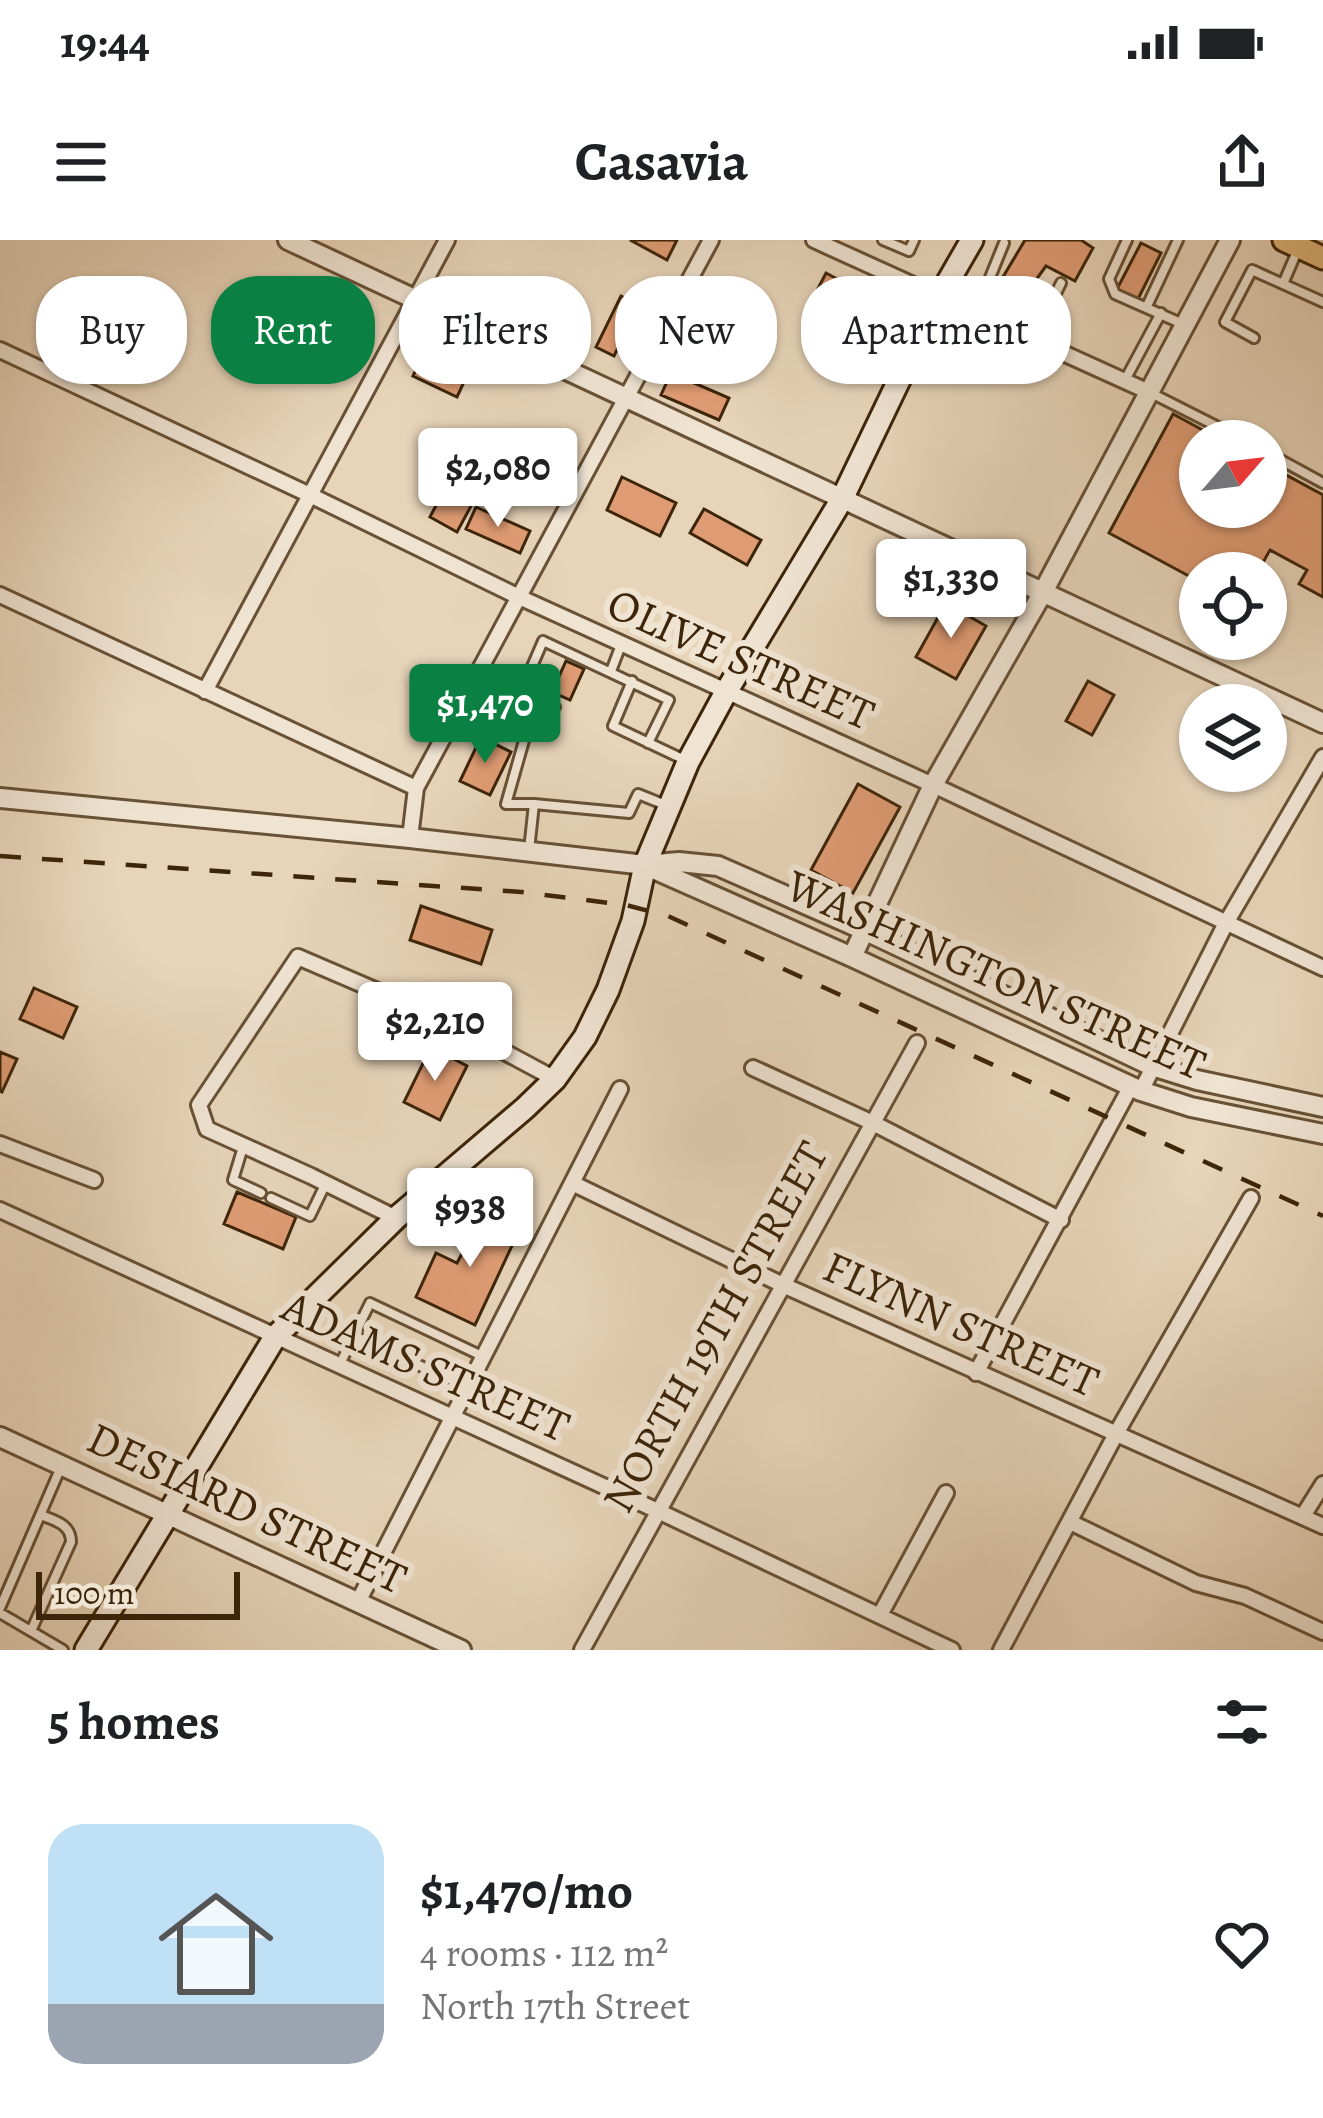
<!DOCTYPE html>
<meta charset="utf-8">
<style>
:root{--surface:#fff;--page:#f2f2f2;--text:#202124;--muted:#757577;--accent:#0b8043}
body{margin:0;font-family:Alegreya,serif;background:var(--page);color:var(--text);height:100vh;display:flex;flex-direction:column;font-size:45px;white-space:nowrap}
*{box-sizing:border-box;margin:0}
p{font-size:39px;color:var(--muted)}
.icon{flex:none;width:66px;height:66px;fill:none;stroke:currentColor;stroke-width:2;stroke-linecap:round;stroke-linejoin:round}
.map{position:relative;height:1410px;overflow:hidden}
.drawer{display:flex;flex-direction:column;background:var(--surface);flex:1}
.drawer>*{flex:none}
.top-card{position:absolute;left:36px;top:36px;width:1251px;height:108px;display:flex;gap:24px}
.needle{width:78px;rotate:62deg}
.controls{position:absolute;left:1179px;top:180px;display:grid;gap:24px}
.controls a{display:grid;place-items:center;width:108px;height:108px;border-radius:50%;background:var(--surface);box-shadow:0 3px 9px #0004;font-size:60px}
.scale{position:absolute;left:36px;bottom:30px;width:204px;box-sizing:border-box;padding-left:12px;border:6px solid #3d2509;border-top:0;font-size:33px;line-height:42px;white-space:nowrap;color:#3d2509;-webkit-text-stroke:9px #efe3d2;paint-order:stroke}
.price{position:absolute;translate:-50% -102px;padding:0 27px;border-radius:12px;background:#fff;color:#222;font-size:39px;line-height:78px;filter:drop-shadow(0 3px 6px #0008)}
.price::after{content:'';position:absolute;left:50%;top:72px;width:36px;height:27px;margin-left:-18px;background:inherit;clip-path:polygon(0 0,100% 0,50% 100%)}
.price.current{background:var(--accent);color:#fff}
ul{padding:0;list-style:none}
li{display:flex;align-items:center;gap:36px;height:300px;padding:0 48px}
li span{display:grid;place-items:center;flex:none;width:336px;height:240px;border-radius:36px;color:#555}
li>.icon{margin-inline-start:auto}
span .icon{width:144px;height:144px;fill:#fffc;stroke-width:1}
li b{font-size:51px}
h2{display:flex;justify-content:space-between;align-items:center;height:144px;padding:0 48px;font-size:51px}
.chip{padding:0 42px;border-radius:48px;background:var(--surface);box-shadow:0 3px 9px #0004;font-size:42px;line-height:108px}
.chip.current{background:var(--accent);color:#fff}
.status{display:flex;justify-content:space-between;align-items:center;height:84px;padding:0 60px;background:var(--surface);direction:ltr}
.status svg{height:33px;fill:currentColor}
header{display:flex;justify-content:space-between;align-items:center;height:156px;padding:0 48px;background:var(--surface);font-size:54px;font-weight:700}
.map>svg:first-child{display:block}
.building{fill:#df9c74;stroke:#3d2509;stroke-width:3}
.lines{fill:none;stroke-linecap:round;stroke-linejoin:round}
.service-casing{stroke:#685135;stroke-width:14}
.minor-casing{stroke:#685135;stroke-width:20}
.tertiary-casing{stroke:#685135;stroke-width:24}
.secondary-casing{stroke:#3d2509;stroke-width:27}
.primary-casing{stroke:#3d2509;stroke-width:27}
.service{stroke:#efe3d2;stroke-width:8}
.minor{stroke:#efe3d2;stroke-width:14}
.tertiary{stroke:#efe3d2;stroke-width:18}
.secondary{stroke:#efe3d2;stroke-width:21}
.primary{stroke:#e4ba7c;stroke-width:21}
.rail{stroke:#3d2509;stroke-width:4.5;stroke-dasharray:21 21;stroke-linecap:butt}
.labels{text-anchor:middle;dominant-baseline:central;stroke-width:12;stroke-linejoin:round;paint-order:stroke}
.street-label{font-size:45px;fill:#3d2509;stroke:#efe3d2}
</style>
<div class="status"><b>19:44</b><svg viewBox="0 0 49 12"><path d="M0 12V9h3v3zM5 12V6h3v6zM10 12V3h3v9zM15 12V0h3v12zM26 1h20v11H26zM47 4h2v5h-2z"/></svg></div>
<header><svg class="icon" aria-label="menu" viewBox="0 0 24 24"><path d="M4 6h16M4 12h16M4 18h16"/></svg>Casavia<svg class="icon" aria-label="share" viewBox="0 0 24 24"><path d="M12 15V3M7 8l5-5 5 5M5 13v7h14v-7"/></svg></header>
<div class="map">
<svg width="1323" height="1410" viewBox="0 0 1323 1410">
<rect width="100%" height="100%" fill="#e7d4b9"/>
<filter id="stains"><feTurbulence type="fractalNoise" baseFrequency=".00167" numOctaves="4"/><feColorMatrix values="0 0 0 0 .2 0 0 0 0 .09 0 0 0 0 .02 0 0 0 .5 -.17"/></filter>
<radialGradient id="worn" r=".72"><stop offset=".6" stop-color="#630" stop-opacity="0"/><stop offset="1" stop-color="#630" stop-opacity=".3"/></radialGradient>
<path class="building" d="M630,0H677L667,20Z
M1025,0H1081L1093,8L1075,41L1046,26L1025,55L1000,42Z
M1141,3L1161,13L1138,59L1117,49Z
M826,33L894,69L876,103L809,66Z
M621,56L639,65L614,116L596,107Z
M329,72L361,88L338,135L305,119Z
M427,106L471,127L457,157L413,136Z
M671,133L729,158L719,180L661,155Z
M1173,174L1223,201H1200V267H1266V224L1323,255V357L1299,344L1307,330L1270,310L1257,333H1200V342L1109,293Z
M505,206L559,231L552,248L497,223Z
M464,212L492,227L457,292L430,277Z
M622,237L676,263L660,296L607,270Z
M476,267L530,291L520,313L466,289Z
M704,269L761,300L747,325L690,293Z
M946,363L986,386L956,439L916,417Z
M566,421L584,429L570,460L552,452Z
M1088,441L1114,455L1092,495L1066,481Z
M481,497L511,512L490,555L460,541Z
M858,544L900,567L853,653L811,630Z
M421,666L492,690L481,724L410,700Z
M34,748L77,767L63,798L20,779Z
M431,807L467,826L440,880L404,862Z
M0,812L17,819L2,852L0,851Z
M237,952L296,977L283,1009L224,984Z
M494,968L515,978L509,992L517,995L475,1085L416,1057L436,1013L457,1023L481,978L488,981Z"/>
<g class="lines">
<defs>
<path id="service" d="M883,0L909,11L914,0
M1127,0L1109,39L1115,54L1185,85
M1283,44L1298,9
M1002,58L1045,77
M1147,66L1178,0
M992,80L1002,58L987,45L1004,3
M1254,98L1225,82L1252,30L1323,62
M1033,101L1061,43
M1125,140L1161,73
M1151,153L1246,201
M1266,212L1323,243
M611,431L621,405
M632,441L613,486L687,521
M462,462L515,484L525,497L506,564H534
M555,467L521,452L543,401L669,460L648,503
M529,610L534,564L629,573L638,554L668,566
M243,907L233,940L261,953
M271,958L310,976L325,945
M354,1096L467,1147
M339,1126L370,1063L482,1116
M0,1368L61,1227
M0,1373L63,1410
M31,1391L71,1302C71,1284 55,1281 41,1275"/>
<path id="minor" d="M814,0L1149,152
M0,110L310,255L519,357L933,545L1323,728
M0,355L416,548
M205,451L447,0
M410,598L416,548L711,0
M753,828L873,883L1061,980
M1141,851L1226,683L1323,517
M0,904L94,940
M572,943L783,1045L1323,1286
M0,970L658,1271L952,1410
M396,978L311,936L207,889L199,865L298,717L447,781L555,839
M976,1133L1131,846
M1303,1276L1323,1244
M1070,1282L1196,1343L1245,1356L1323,1392
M358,1362L620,849
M880,1375L946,1253
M582,1410L917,803
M1001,1410L1117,1192L1251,958"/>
<path id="tertiary" d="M288,0L1323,483
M0,558L410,598L645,625L679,622L718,626L864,690L1152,826L1197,840L1323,867
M649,627L852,717L1141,851L1191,867L1323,894
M852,717L933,545L1043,352L1230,0
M0,1197L461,1410"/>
<path id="secondary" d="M86,1410L275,1097L396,978L525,868L555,839L585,797L608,750L633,681L645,625L688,522L726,452L842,259L938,59L972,0"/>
<path id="primary" d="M1284,0L1323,18"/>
</defs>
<use href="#service" class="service-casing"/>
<use href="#minor" class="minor-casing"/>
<use href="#tertiary" class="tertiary-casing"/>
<use href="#secondary" class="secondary-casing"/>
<use href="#primary" class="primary-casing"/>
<use href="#service" class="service"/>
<use href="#minor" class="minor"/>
<use href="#tertiary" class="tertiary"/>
<use href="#secondary" class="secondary"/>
<use href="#primary" class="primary"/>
<path class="rail" d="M0,616L521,652L626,665L668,676L1323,976"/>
</g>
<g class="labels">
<g class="street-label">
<text transform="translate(741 419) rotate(24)">OLIVE STREET</text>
<text transform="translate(996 735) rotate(24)">WASHINGTON STREET</text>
<text transform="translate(961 1084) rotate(24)">FLYNN STREET</text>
<text transform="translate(715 1087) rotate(-61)">NORTH 19TH STREET</text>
<text transform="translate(426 1126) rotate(24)">ADAMS STREET</text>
<text transform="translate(247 1268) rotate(25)">DESIARD STREET</text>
</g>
</g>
<rect width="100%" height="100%" filter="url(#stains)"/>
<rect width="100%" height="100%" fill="url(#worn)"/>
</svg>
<div class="controls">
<a><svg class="needle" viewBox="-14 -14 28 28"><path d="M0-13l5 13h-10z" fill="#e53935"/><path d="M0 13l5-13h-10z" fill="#757577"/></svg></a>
<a><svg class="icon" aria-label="locate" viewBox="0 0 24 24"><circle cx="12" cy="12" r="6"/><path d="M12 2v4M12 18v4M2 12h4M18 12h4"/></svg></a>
<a><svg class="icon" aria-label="layers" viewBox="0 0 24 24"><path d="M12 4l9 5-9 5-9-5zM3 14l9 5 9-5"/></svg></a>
</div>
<div class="scale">100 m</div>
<b class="price" style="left:498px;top:290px">$2,080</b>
<b class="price" style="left:951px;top:401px">$1,330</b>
<b class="price current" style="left:485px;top:526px">$1,470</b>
<b class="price" style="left:435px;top:844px">$2,210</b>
<b class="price" style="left:470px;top:1030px">$938</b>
<div class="top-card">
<a class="chip">Buy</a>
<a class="chip current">Rent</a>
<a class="chip">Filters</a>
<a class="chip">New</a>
<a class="chip">Apartment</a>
</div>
</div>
<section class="drawer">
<h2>5 homes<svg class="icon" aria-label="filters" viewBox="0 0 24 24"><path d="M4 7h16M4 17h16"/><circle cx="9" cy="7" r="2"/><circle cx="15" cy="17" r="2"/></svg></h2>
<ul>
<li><span style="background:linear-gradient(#bfe0f5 75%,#9aa5b1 0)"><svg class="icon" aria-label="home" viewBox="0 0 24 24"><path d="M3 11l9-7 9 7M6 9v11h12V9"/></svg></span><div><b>$1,470/mo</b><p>4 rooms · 112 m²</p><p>North 17th Street</p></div><svg class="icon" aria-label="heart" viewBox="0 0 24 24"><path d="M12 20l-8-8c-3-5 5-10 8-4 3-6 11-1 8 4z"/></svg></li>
</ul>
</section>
